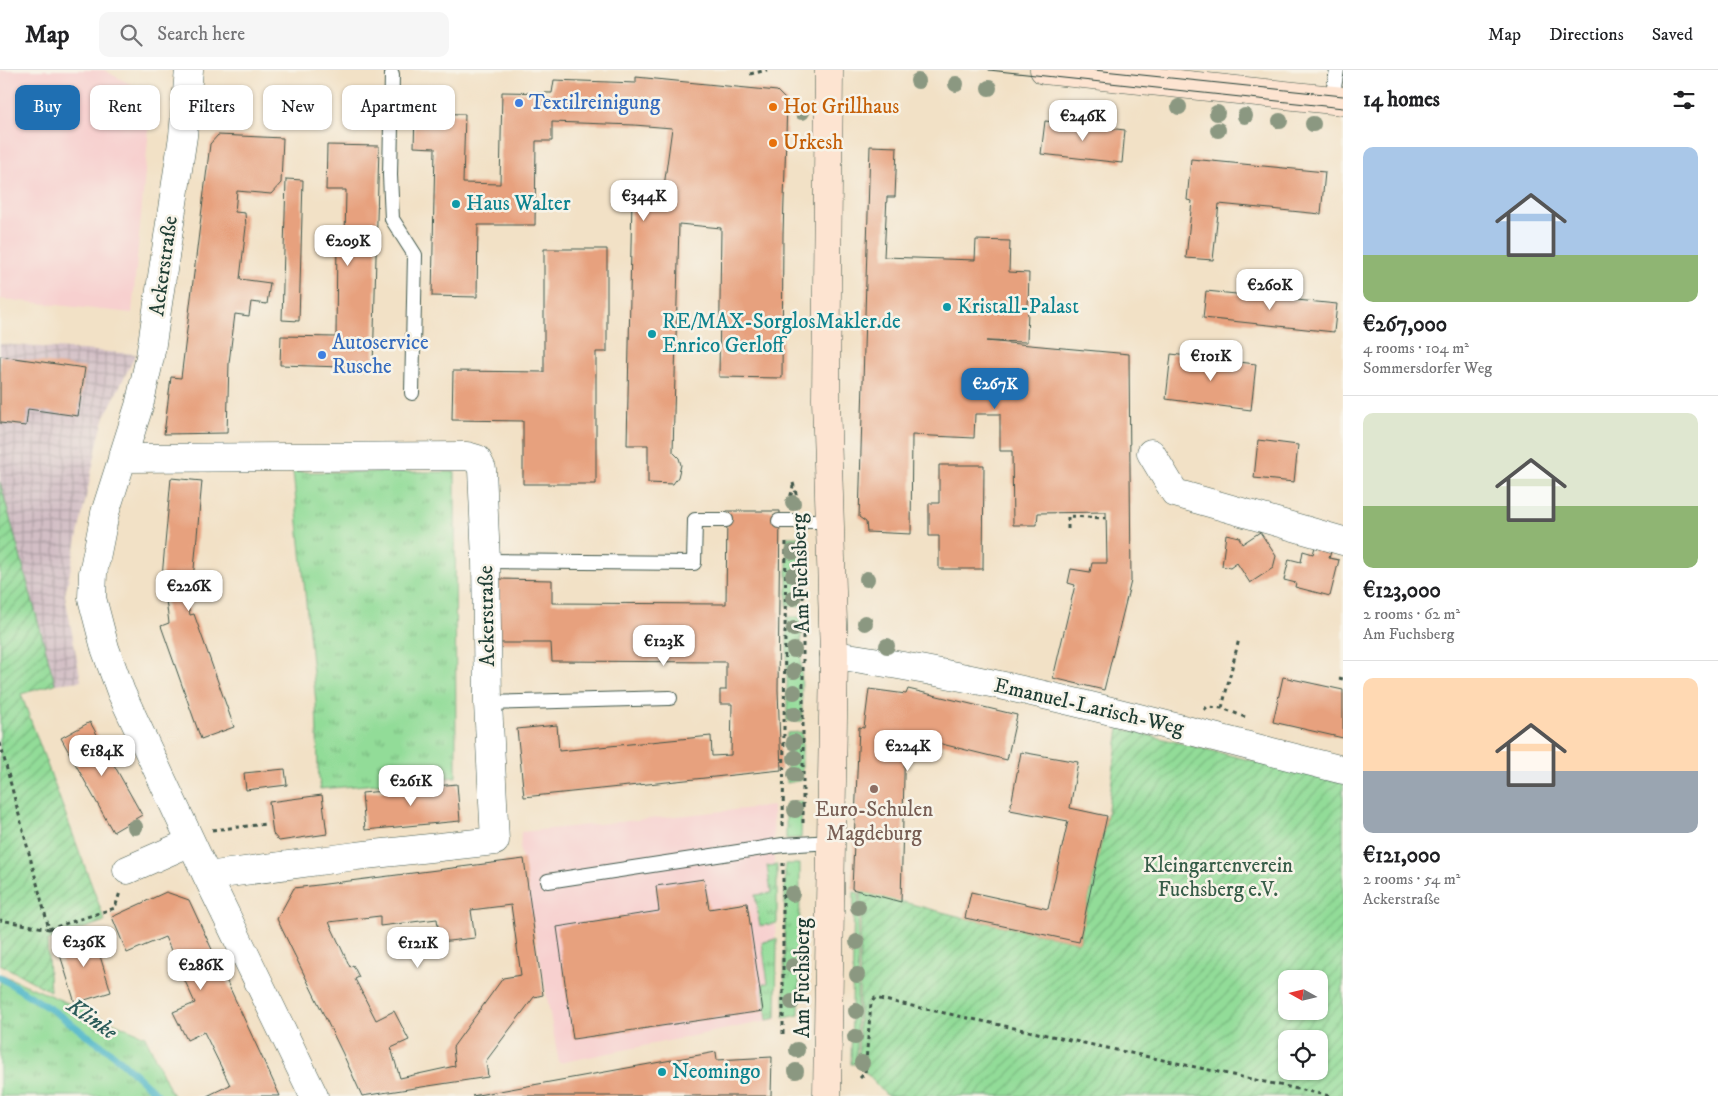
<!DOCTYPE html>
<meta charset="utf-8">
<style>
:root{--surface:#fff;--page:#f6f6f6;--text:#202124;--muted:#757577;--line:#e0e0e0;--accent:#1f6fb2}
body{margin:0;font-family:"IM FELL DW Pica",serif;background:var(--page);color:var(--text);height:100vh;display:flex;flex-direction:column;font-size:19px;white-space:nowrap}
*{box-sizing:border-box;margin:0}
p{font-size:16px;color:var(--muted)}
.icon{flex:none;width:28px;height:28px;fill:none;stroke:currentColor;stroke-width:2;stroke-linecap:round;stroke-linejoin:round}
.map{position:relative;flex:1;overflow:hidden}
.details{display:flex;flex-direction:column;background:var(--surface);width:375px}
.details>*{flex:none}
.hud{position:absolute;left:15px;top:15px;width:475px;height:45px;display:flex;gap:10px}
.needle{width:32px;rotate:278deg}
.controls{position:absolute;left:1278px;top:900px;display:grid;gap:10px}
.controls a{display:grid;place-items:center;width:50px;height:50px;border-radius:10px;background:var(--surface);box-shadow:0 1px 4px #0004;font-size:25px}
.price{position:absolute;translate:-50% -42px;padding:0 11px;border-radius:10px;background:#fff;color:#222;font-size:16px;line-height:32px;filter:drop-shadow(0 1px 2px #0008)}
.price::after{content:'';position:absolute;left:50%;top:30px;width:15px;height:11px;margin-left:-8px;background:inherit;clip-path:polygon(0 0,100% 0,50% 100%)}
.price.current{background:var(--accent);color:#fff}
ul{padding:0;list-style:none}
li{display:grid;align-content:center;gap:10px;height:265px;padding:0 20px}
li+li{border-top:1px solid var(--line)}
li span{display:grid;place-items:center;height:155px;border-radius:10px;color:#555}
li>.icon{margin-inline-start:auto}
span .icon{width:90px;height:90px;fill:#fffc;stroke-width:1}
li b{font-size:21px}
h2{display:flex;justify-content:space-between;align-items:center;height:60px;padding:0 20px;font-size:21px}
.pill{padding:0 18px;border-radius:10px;background:var(--surface);box-shadow:0 1px 4px #0004;font-size:18px;line-height:45px}
.pill.current{background:var(--accent);color:#fff}
header{display:flex;align-items:center;gap:30px;box-sizing:border-box;height:70px;padding:0 25px;background:var(--surface);border-bottom:1px solid var(--line)}
header strong{font-size:24px}
nav{display:flex;gap:28px;margin-inline-start:auto;font-size:18px}
.search{width:350px;height:45px;background:var(--page);display:flex;align-items:center;gap:12px;box-sizing:border-box;padding:0 18px;border-radius:10px;color:var(--muted);font-size:19px}
main{display:flex;flex:1;min-height:0}
.map>svg:first-child{display:block}
.built{fill:#f7d0cf}
.industrial{fill:url(#industrial-grid)}
.grass{fill:url(#grass-tufts);stroke:#588c66}
.garden{fill:url(#garden-furrows);stroke:#588c66;fill-rule:evenodd}
.lines{fill:none;stroke-linecap:round;stroke-linejoin:round}
.stream{stroke:#4bb6c8;stroke-width:7}
.building{fill:#e7a17e;fill-rule:evenodd}
.lane-casing{stroke:#3f564a;stroke-width:16}
.street-casing{stroke:#3f564a;stroke-width:29}
.secondary-casing{stroke:#3f564a;stroke-width:29}
.path{stroke:#3f564a;stroke-width:3;stroke-dasharray:4 4;stroke-linecap:butt}
.lane{stroke:#fff;stroke-width:14}
.street{stroke:#fff;stroke-width:28}
.secondary{stroke:#fde4d1;stroke-width:28}
.tram{stroke:#1f3d34;stroke-width:1}
.tree{fill:#8b9881}
.shop-dot{fill:#3f7fe0;stroke:#f7f3e8;stroke-width:2}
.food-dot{fill:#e8710a;stroke:#f7f3e8;stroke-width:2}
.culture-dot{fill:#0f9aa8;stroke:#f7f3e8;stroke-width:2}
.education-dot{fill:#8d6e63;stroke:#f7f3e8;stroke-width:2}
.labels{text-anchor:middle;dominant-baseline:central;stroke-width:5;stroke-linejoin:round;paint-order:stroke}
.shop-label{font-size:21px;fill:#366cbe;stroke:#f7f3e8;text-anchor:start}
.food-label{font-size:21px;fill:#c56008;stroke:#f7f3e8;text-anchor:start}
.culture-label{font-size:21px;fill:#0d838f;stroke:#f7f3e8;text-anchor:start}
.street-label{font-size:21px;fill:#1f3d34;stroke:#f7f3e8}
.education-label{font-size:21px;fill:#785e54;stroke:#f7f3e8}
.park-label{font-size:21px;fill:#365d48;stroke:#f7f3e8}
.water-label{font-size:22px;font-style:italic;fill:#2a5b59;stroke:#f7f3e8}
</style>
<header>
<strong>Map</strong>
<div class="search"><svg class="icon" aria-label="search" viewBox="0 0 24 24"><circle cx="10" cy="10" r="6"/><path d="M15 15l6 6"/></svg>Search here</div>
<nav><a>Map</a><a>Directions</a><a>Saved</a></nav>
</header>
<main>
<div class="map">
<svg width="1343" height="1026" viewBox="0 0 1343 1026">
<defs>
<pattern id="industrial-grid" width="8" height="8" patternUnits="userSpaceOnUse" patternTransform="scale(1.25)"><rect width="8" height="8" fill="#d2bec5"/><path d="M0 4h8M4 0v8" fill="none" stroke="#aa9ca1"/></pattern>
<pattern id="grass-tufts" width="24" height="20" patternUnits="userSpaceOnUse" patternTransform="scale(1.25)"><rect width="24" height="20" fill="#92dc98"/><path d="M3 7l-1-3M5 7V3M7 7l1-3M15 17l-1-3M17 17v-4M19 17l1-3" fill="none" stroke="#77b47d"/></pattern>
<pattern id="garden-furrows" width="10" height="10" patternUnits="userSpaceOnUse" patternTransform="scale(1.25)"><rect width="10" height="10" fill="#92dc98"/><path d="M-1 1l2-2M0 10L10 0M9 11l2-2" fill="none" stroke="#77b47d"/></pattern>
</defs>
<rect width="100%" height="100%" fill="#f7f3e8"/>
<filter id="ink" filterUnits="userSpaceOnUse"><feTurbulence type="fractalNoise" baseFrequency=".02" numOctaves="2"/><feDisplacementMap in="SourceGraphic" scale="10" xChannelSelector="R" yChannelSelector="G"/><feConvolveMatrix kernelMatrix="1 2 1 2 8 2 1 2 1" color-interpolation-filters="sRGB"/></filter>
<filter id="wash" filterUnits="userSpaceOnUse"><feTurbulence type="fractalNoise" baseFrequency=".0096" numOctaves="4" result="noise"/><feDisplacementMap in="SourceGraphic" scale="20" xChannelSelector="R" yChannelSelector="G"/><feGaussianBlur stdDeviation="1.12" result="paint"/><feColorMatrix in="noise" values="0 0 0 0 0 0 0 0 0 0 0 0 0 0 0 0 0 1.4 0 .05"/><feComposite in="paint" operator="in"/></filter>
<g filter="url(#wash)">
<rect width="100%" height="100%" fill="#f2e1c6"/>
<path class="built" d="M0,0H104L152,26L132,243L0,229Z
M773,736L777,949L559,993L520,781L521,762Z"/>
<path class="industrial" d="M0,274L136,284L105,346L99,367L65,525L81,611L55,614L0,412Z"/>
<path class="grass" d="M293,402H455L456,707L320,719L318,696L316,633Z
M787,467H799L801,536H787Z
M787,547H801L802,651H787Z
M802,662V710L787,713V663Z
M802,731L801,768L786,769V733Z
M785,794H800L799,945L784,948Z
M777,795V853L760,856L755,825L771,823L767,796Z
M854,822L859,823L856,994H851Z
M777,869L776,948L767,950L763,914L768,913L762,872Z
M0,904L145,966L173,1026H0Z"/>
<path class="garden" d="M0,412L55,614L21,624L105,851L47,871L50,921L0,894Z
M1119,658L1343,713V1026H887L858,994L861,821L965,848L1079,872L1107,746ZM1286,909H1319V941H1286ZM1286,969H1319V1001H1286Z"/>
<g class="lines">
<path class="stream" d="M0,907L55,942L113,984L159,1026"/>
</g>
<g id="blocks">
<path class="building" d="M636,7L777,21L787,31L783,164L782,308L719,307L721,158L679,154L673,382L679,388L681,395L678,407L673,414L648,413V375H627L632,127L662,131L672,58L634,55L552,52V71H536L535,155H478L477,227L432,226L435,78L414,77L415,43L465,44L463,113L500,114L502,22L552,23L554,10L636,13Z
M1045,51L1125,60L1122,93L1041,84Z
M218,65L283,68L281,113L271,124L237,121L235,142L245,143L246,157L240,209L270,213L267,234L251,232L249,246L235,244L229,293L227,363L164,364L171,307L181,308L210,74Z
M327,75L379,76L373,298L280,295L281,266L336,267L337,169H345L346,120H326Z
M870,76L897,77L895,127H887L884,187L975,190L976,170L1010,171L1009,202L1029,203L1027,272L986,271L1129,284L1131,511L1104,620L1053,608L1075,515L1068,513L1071,499L1090,502L1092,493H1107L1106,442L1038,443L1037,455H1013L1012,381H1000V344H975L974,368L912,365L911,464L867,462L866,452L859,447Z
M1191,89L1325,102L1321,144L1219,134L1213,190L1186,188L1192,131L1187,130Z
M286,109L303,110L299,251L282,250Z
M544,179H607V282H596V414H523V351L452,350L453,301L544,302Z
M1206,221L1337,234L1334,262L1203,248Z
M1171,284L1256,294L1251,340L1166,329Z
M0,286L85,298L78,346L28,339L26,356L0,353Z
M1258,370L1298,375L1294,412L1254,408Z
M939,395H984L983,499H939V466H929V433H939Z
M171,408L202,411L191,532H187L190,545L194,544L234,657L201,669L161,556L169,553L166,530L160,529Z
M727,441H780L778,620L781,700L524,727L517,659L557,655L559,681L711,666L712,686L731,685L732,634H720V620H726V592L552,591L551,573H498V509L552,510V533L726,534Z
M1260,462L1276,486L1273,498L1250,513L1237,493L1230,498L1222,496L1226,464L1239,467L1242,474Z
M1315,477L1331,482L1329,488L1339,490L1330,526L1295,517L1296,513L1284,510L1289,489L1301,492L1303,481L1313,484Z
M1283,607L1343,620V668L1273,652Z
M869,619L906,624L908,619L1017,645L1007,690L905,665L901,832L852,819L859,657L864,658Z
M90,652L142,745L113,762L61,668Z
M1021,682L1078,692L1070,738L1107,746L1079,872L965,848L971,822L1048,839L1068,751L1010,740Z
M285,699L287,715L246,720L244,703Z
M457,714L460,751L365,760L362,723Z
M322,725L327,764L279,771L273,764L269,732Z
M524,789L543,925L534,927L486,991L488,1007L362,1026L343,984L277,849L294,818ZM511,835L521,905L503,908L453,977L455,996L400,1008L391,978L409,970L394,941L376,950L355,909L359,907L353,895L350,897L329,852L380,846V856L437,849L440,872L475,868L471,840Z
M704,809L709,839L747,833L763,941L573,969L557,857L659,841L656,816Z
M166,822L189,830L280,1026H207L230,1015L204,962L187,970L173,942L195,933L165,867L127,883L112,847Z
M93,863L111,922L75,933L57,875Z
M716,982L717,990L772,987L771,1026H472Z"/>
</g>
</g>
<g filter="url(#ink)">
<use href="#blocks" fill-opacity="0" stroke="#3f564a" stroke-width="1"/>
<g class="lines">
<defs>
<path id="lane" d="M392,4L390,105L392,149L415,185L412,323
M1332,29L1337,0
M779,451H830
M486,491L694,493L695,450H726
M488,633L670,628
M548,811L783,775L831,772"/>
<path id="street" d="M189,0L183,66L150,287L139,336L105,443L93,503L92,528L105,578L121,622L207,806L314,1026
M1151,383L1175,423L1343,471
M122,388L467,386L477,389L482,399L486,491L488,633L495,771L356,786L207,806
M834,585C1006,609 1175,658 1343,700
M127,800L191,772"/>
<path id="secondary" d="M1044,0L1343,31
M827,1026L834,585L826,329L829,0"/>
</defs>
<use href="#lane" class="lane-casing"/>
<use href="#street" class="street-casing"/>
<use href="#secondary" class="secondary-casing"/>
<path class="path" d="M750,4L767,0
M793,413L799,434
M789,434L793,416
M1068,459V446L1106,448
M803,477V756
M1339,608L1343,609
M1222,638L1239,569
M1204,640L1207,637L1222,638L1245,647
M0,673L49,859L0,850
M783,756L786,468
M212,760L266,754
M49,859L115,838L120,822
M783,964V793
M860,1008L865,1003L871,933L875,928L1330,1026"/>
<use href="#lane" class="lane"/>
<use href="#street" class="street"/>
<use href="#secondary" class="secondary"/>
<path class="tram" d="M989,0L1343,38
M1094,0L1343,26"/>
</g>
<g class="tree">
<circle cx="918" cy="11" r="8"/>
<circle cx="956" cy="14" r="8"/>
<circle cx="989" cy="18" r="8"/>
<circle cx="1179" cy="37" r="8"/>
<circle cx="802" cy="42" r="8"/>
<circle cx="1217" cy="43" r="8"/>
<circle cx="1245" cy="46" r="8"/>
<circle cx="1280" cy="51" r="8"/>
<circle cx="1313" cy="54" r="8"/>
<circle cx="1218" cy="60" r="8"/>
<circle cx="793" cy="433" r="8"/>
<circle cx="793" cy="482" r="8"/>
<circle cx="793" cy="505" r="8"/>
<circle cx="867" cy="509" r="8"/>
<circle cx="793" cy="528" r="8"/>
<circle cx="865" cy="553" r="8"/>
<circle cx="794" cy="559" r="8"/>
<circle cx="887" cy="576" r="8"/>
<circle cx="794" cy="580" r="8"/>
<circle cx="794" cy="601" r="8"/>
<circle cx="794" cy="622" r="8"/>
<circle cx="794" cy="644" r="8"/>
<circle cx="794" cy="672" r="8"/>
<circle cx="795" cy="688" r="8"/>
<circle cx="795" cy="705" r="8"/>
<circle cx="795" cy="740" r="8"/>
<circle cx="135" cy="757" r="8"/>
<circle cx="792" cy="824" r="8"/>
<circle cx="858" cy="837" r="8"/>
<circle cx="857" cy="872" r="8"/>
<circle cx="793" cy="896" r="8"/>
<circle cx="857" cy="905" r="8"/>
<circle cx="792" cy="932" r="8"/>
<circle cx="856" cy="941" r="8"/>
<circle cx="855" cy="967" r="8"/>
<circle cx="797" cy="980" r="8"/>
<circle cx="862" cy="993" r="8"/>
<circle cx="796" cy="1001" r="8"/>
</g>
</g>
<g class="shop-dot">
<circle cx="519" cy="33" r="5"/>
<circle cx="322" cy="285" r="5"/>
</g>
<g class="food-dot">
<circle cx="773" cy="37" r="5"/>
<circle cx="773" cy="73" r="5"/>
</g>
<g class="culture-dot">
<circle cx="456" cy="134" r="5"/>
<circle cx="947" cy="237" r="5"/>
<circle cx="652" cy="264" r="5"/>
<circle cx="662" cy="1002" r="5"/>
</g>
<circle class="education-dot" cx="874" cy="719" r="5"/>
<g class="labels">
<g class="shop-label">
<text x="529" y="33">Textilreinigung</text>
<text x="332" y="273">Autoservice<tspan x="332" dy="24">Rusche</tspan></text>
</g>
<g class="food-label">
<text x="783" y="37">Hot Grillhaus</text>
<text x="783" y="73">Urkesh</text>
</g>
<g class="culture-label">
<text x="466" y="134">Haus Walter</text>
<text x="957" y="237">Kristall-Palast</text>
<text x="662" y="252">RE/MAX-SorglosMakler.de<tspan x="662" dy="24">Enrico Gerloff</tspan></text>
<text x="672" y="1002">Neomingo</text>
</g>
<g class="street-label">
<text transform="translate(164 196) rotate(-82)">Ackerstraße</text>
<text transform="translate(801 503) rotate(-92)">Am Fuchsberg</text>
<text transform="translate(487 546) rotate(-91)">Ackerstraße</text>
<text transform="translate(1089 637) rotate(13)">Emanuel-Larisch-Weg</text>
<text transform="translate(803 908) rotate(-90)">Am Fuchsberg</text>
</g>
<g class="education-label">
<text x="874" y="740">Euro-Schulen<tspan x="874" dy="24">Magdeburg</tspan></text>
</g>
<g class="park-label">
<text x="1218" y="796">Kleingartenverein<tspan x="1218" dy="24">Fuchsberg e.V.</tspan></text>
</g>
<g class="water-label">
<text transform="translate(92 949) rotate(35)">Klinke</text>
</g>
</g>
</svg>
<div class="controls">
<a><svg class="needle" viewBox="-14 -14 28 28"><path d="M0-13l5 13h-10z" fill="#e53935"/><path d="M0 13l5-13h-10z" fill="#757577"/></svg></a>
<a><svg class="icon" aria-label="locate" viewBox="0 0 24 24"><circle cx="12" cy="12" r="6"/><path d="M12 2v4M12 18v4M2 12h4M18 12h4"/></svg></a>
</div>
<b class="price" style="left:1083px;top:72px">€246K</b>
<b class="price" style="left:644px;top:152px">€344K</b>
<b class="price" style="left:348px;top:197px">€209K</b>
<b class="price" style="left:1270px;top:241px">€260K</b>
<b class="price" style="left:1211px;top:312px">€101K</b>
<b class="price current" style="left:995px;top:340px">€267K</b>
<b class="price" style="left:189px;top:542px">€226K</b>
<b class="price" style="left:664px;top:597px">€123K</b>
<b class="price" style="left:908px;top:702px">€224K</b>
<b class="price" style="left:102px;top:707px">€184K</b>
<b class="price" style="left:411px;top:737px">€261K</b>
<b class="price" style="left:84px;top:898px">€236K</b>
<b class="price" style="left:418px;top:899px">€121K</b>
<b class="price" style="left:201px;top:921px">€286K</b>
<div class="hud">
<a class="pill current">Buy</a>
<a class="pill">Rent</a>
<a class="pill">Filters</a>
<a class="pill">New</a>
<a class="pill">Apartment</a>
</div>
</div>
<section class="details">
<h2>14 homes<svg class="icon" aria-label="filters" viewBox="0 0 24 24"><path d="M4 7h16M4 17h16"/><circle cx="9" cy="7" r="2"/><circle cx="15" cy="17" r="2"/></svg></h2>
<ul>
<li><span style="background:linear-gradient(#a9c7e8 70%,#8fb573 0)"><svg class="icon" aria-label="home" viewBox="0 0 24 24"><path d="M3 11l9-7 9 7M6 9v11h12V9"/></svg></span><div><b>€267,000</b><p>4 rooms · 104 m²</p><p>Sommersdorfer Weg</p></div></li>
<li><span style="background:linear-gradient(#dfe7d0 60%,#8fb573 0)"><svg class="icon" aria-label="home" viewBox="0 0 24 24"><path d="M3 11l9-7 9 7M6 9v11h12V9"/></svg></span><div><b>€123,000</b><p>2 rooms · 62 m²</p><p>Am Fuchsberg</p></div></li>
<li><span style="background:linear-gradient(#ffd9b3 60%,#9aa5b1 0)"><svg class="icon" aria-label="home" viewBox="0 0 24 24"><path d="M3 11l9-7 9 7M6 9v11h12V9"/></svg></span><div><b>€121,000</b><p>2 rooms · 54 m²</p><p>Ackerstraße</p></div></li>
</ul>
</section>
</main>
